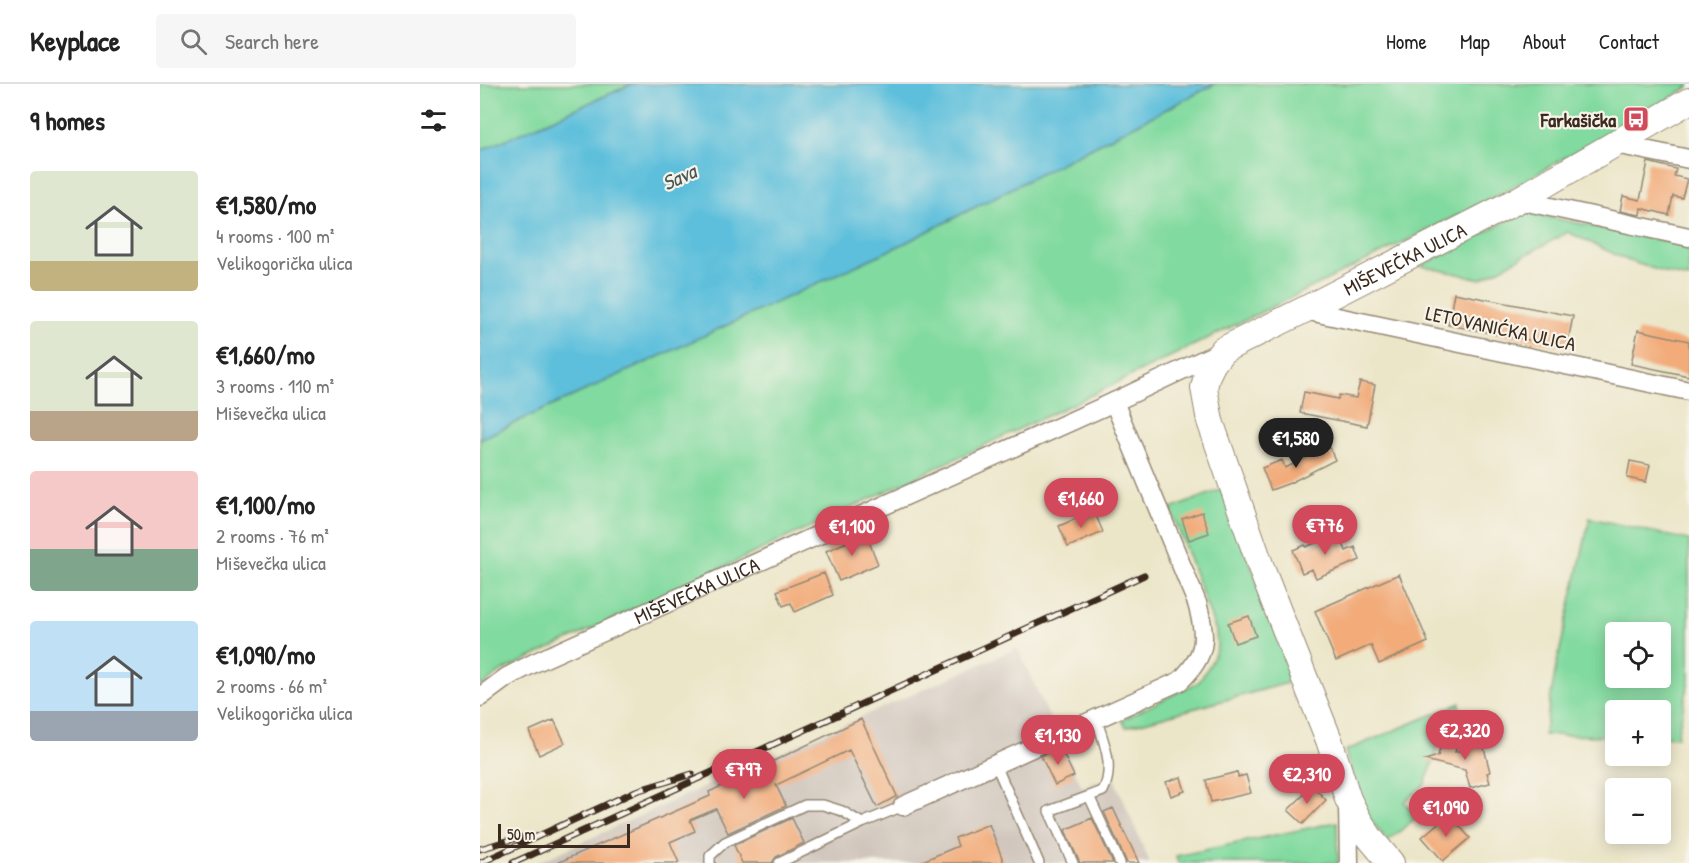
<!DOCTYPE html>
<meta charset="utf-8">
<style>
:root{--surface:#fff;--page:#f6f6f6;--text:#222;--muted:#767676;--line:#e0e0e0;--accent:#d1495b}
body{margin:0;font-family:"Patrick Hand",sans-serif;background:var(--page);color:var(--text);height:100vh;display:flex;flex-direction:column;font-size:22px;white-space:nowrap}
*{box-sizing:border-box;margin:0}
p{font-size:20px;color:var(--muted)}
.icon{flex:none;width:33px;height:33px;fill:none;stroke:currentColor;stroke-width:2;stroke-linecap:round;stroke-linejoin:round}
.map{position:relative;flex:1;overflow:hidden}
.drawer{display:flex;flex-direction:column;background:var(--surface);width:480px}
.drawer>*{flex:none}
.tools{position:absolute;left:1125px;top:538px;display:grid;gap:12px}
.tools a{display:grid;place-items:center;width:66px;height:66px;border-radius:6px;background:var(--surface);box-shadow:0 3px 15px #0003;font-size:30px}
.scale{position:absolute;left:18px;bottom:15px;width:132px;box-sizing:border-box;padding-left:6px;border:3px solid #3b2a1e;border-top:0;font-size:16px;line-height:21px;white-space:nowrap;color:#3b2a1e;-webkit-text-stroke:4px #f7f3e8;paint-order:stroke}
.price{position:absolute;translate:-50% -51px;padding:0 14px;border-radius:21px;background:var(--accent);color:#fff;font-size:20px;line-height:39px;filter:drop-shadow(0 2px 3px #0008)}
.price::after{content:'';position:absolute;left:50%;top:36px;width:18px;height:14px;margin-left:-9px;background:inherit;clip-path:polygon(0 0,100% 0,50% 100%)}
.price.active{background:#222;color:#fff}
ul{padding:0;list-style:none}
li{display:flex;align-items:center;gap:18px;height:150px;padding:0 30px}
li span{display:grid;place-items:center;flex:none;width:168px;height:120px;border-radius:6px;color:#555}
li>.icon{margin-inline-start:auto}
span .icon{width:72px;height:72px;fill:#fffc;stroke-width:1}
li b{font-size:26px}
h2{display:flex;justify-content:space-between;align-items:center;height:72px;padding:0 30px;font-size:26px}
header{display:flex;align-items:center;gap:36px;box-sizing:border-box;height:84px;padding:0 30px;background:var(--surface);border-bottom:2px solid var(--line)}
header strong{font-size:28px}
nav{display:flex;gap:33px;margin-inline-start:auto;font-size:21px}
.search{width:420px;height:54px;background:var(--page);display:flex;align-items:center;gap:15px;box-sizing:border-box;padding:0 21px;border-radius:6px;color:var(--muted);font-size:22px}
main{display:flex;flex:1;min-height:0}
.map>svg:first-child{display:block}
.industrial{fill:#cdc2b9}
.green{fill:#81da9f;stroke:#5e825e;stroke-width:1.5;fill-rule:evenodd}
.water{fill:#5dbfdb;stroke:#4c747c;stroke-width:1.5}
.building{fill:#f2ab79}
.lines{fill:none;stroke-linecap:round;stroke-linejoin:round}
.lane-casing{stroke:#948874;stroke-width:12}
.street-casing{stroke:#948874;stroke-width:21}
.secondary-casing{stroke:#948874;stroke-width:28}
.lane{stroke:#fff;stroke-width:9}
.street{stroke:#fff;stroke-width:18}
.secondary{stroke:#fff;stroke-width:26}
.rail-casing{stroke:#3b2a1e;stroke-width:7}
.rail{stroke:#f7f3e8;stroke-width:4.5;stroke-dasharray:14;stroke-linecap:butt}
.labels{text-anchor:middle;dominant-baseline:central;stroke-width:4.5;stroke-linejoin:round;paint-order:stroke}
.poi-label{font-size:20px;font-weight:bold;fill:#3b2a1e;stroke:#f7f3e8;text-anchor:end}
.street-label{font-size:20px;fill:#3b2a1e;stroke:#f7f3e8}
.water-label{font-size:21px;font-style:italic;fill:#455757;stroke:#f7f3e8}
</style>
<header>
<strong>Keyplace</strong>
<div class="search"><svg class="icon" aria-label="search" viewBox="0 0 24 24"><circle cx="10" cy="10" r="6"/><path d="M15 15l6 6"/></svg>Search here</div>
<nav><a>Home</a><a>Map</a><a>About</a><a>Contact</a></nav>
</header>
<main>
<section class="drawer">
<h2>9 homes<svg class="icon" aria-label="filters" viewBox="0 0 24 24"><path d="M4 7h16M4 17h16"/><circle cx="9" cy="7" r="2"/><circle cx="15" cy="17" r="2"/></svg></h2>
<ul>
<li><span style="background:linear-gradient(#dfe7d0 75%,#c2b280 0)"><svg class="icon" aria-label="home" viewBox="0 0 24 24"><path d="M3 11l9-7 9 7M6 9v11h12V9"/></svg></span><div><b>€1,580/mo</b><p>4 rooms · 100 m²</p><p>Velikogorička ulica</p></div></li>
<li><span style="background:linear-gradient(#dfe7d0 75%,#b9a48a 0)"><svg class="icon" aria-label="home" viewBox="0 0 24 24"><path d="M3 11l9-7 9 7M6 9v11h12V9"/></svg></span><div><b>€1,660/mo</b><p>3 rooms · 110 m²</p><p>Miševečka ulica</p></div></li>
<li><span style="background:linear-gradient(#f6c9c9 65%,#7fa58c 0)"><svg class="icon" aria-label="home" viewBox="0 0 24 24"><path d="M3 11l9-7 9 7M6 9v11h12V9"/></svg></span><div><b>€1,100/mo</b><p>2 rooms · 76 m²</p><p>Miševečka ulica</p></div></li>
<li><span style="background:linear-gradient(#bfe0f5 75%,#9aa5b1 0)"><svg class="icon" aria-label="home" viewBox="0 0 24 24"><path d="M3 11l9-7 9 7M6 9v11h12V9"/></svg></span><div><b>€1,090/mo</b><p>2 rooms · 66 m²</p><p>Velikogorička ulica</p></div></li>
</ul>
</section>
<div class="map">
<svg width="1209" height="779" viewBox="0 0 1209 779">
<rect width="100%" height="100%" fill="#f7f3e8"/>
<filter id="ink" filterUnits="userSpaceOnUse"><feTurbulence type="fractalNoise" baseFrequency=".0167" numOctaves="2"/><feDisplacementMap in="SourceGraphic" scale="12" xChannelSelector="R" yChannelSelector="G"/><feConvolveMatrix kernelMatrix="1 2 1 2 8 2 1 2 1" color-interpolation-filters="sRGB"/></filter>
<filter id="wash" filterUnits="userSpaceOnUse"><feTurbulence type="fractalNoise" baseFrequency=".008" numOctaves="4" result="noise"/><feDisplacementMap in="SourceGraphic" scale="24" xChannelSelector="R" yChannelSelector="G"/><feGaussianBlur stdDeviation="1.35" result="paint"/><feColorMatrix in="noise" values="0 0 0 0 0 0 0 0 0 0 0 0 0 0 0 0 0 1.4 0 .05"/><feComposite in="paint" operator="in"/></filter>
<g filter="url(#wash)">
<rect width="100%" height="100%" fill="#ece6c9"/>
<path class="industrial" d="M537,564L602,703L633,692L670,779H57L201,713Z"/>
<path class="green" d="M0,0H152L0,67Z
M735,0H1209V3L1023,109L796,221L618,308L24,586L0,603V355L425,159Z
M1044,128L1209,162V194L1187,189L1149,177L1088,148L1001,195L941,182Z
M742,405L815,597L646,643L642,636L719,598L732,577L737,564L736,547L691,425Z
M1110,434L1209,456V597L1197,653L1181,652L1180,627H1136L1135,652L1064,651L1076,583ZM1136,549H1180V594H1136Z
M980,619L978,650L960,647L954,675L945,700L924,718L937,733L908,757L888,733L878,710L865,667Z
M857,738L858,779H698L696,772Z"/>
<path class="water" d="M152,0H735L425,159L0,355V67Z"/>
<g id="blocks">
<path class="building" d="M1168,78L1196,85L1194,92L1207,95L1202,114L1193,112L1189,131L1161,124L1160,131L1140,127L1143,112L1160,116Z
M974,209L1093,232L1087,263L968,241Z
M1158,246L1209,257V292L1151,280Z
M880,298L895,301L887,342L820,329L824,308L858,315L859,311L876,314Z
M849,363L855,376L810,399L791,406L782,384L802,376L805,384Z
M1150,377L1170,381L1166,398L1147,394Z
M614,427L623,448L588,463L579,442Z
M722,428L729,449L709,456L702,435Z
M859,449L866,467L875,463L880,476L836,494L832,485L822,489L813,466L825,461L826,463Z
M386,450L398,480L359,497L346,467Z
M344,489L353,511L315,528L311,519L303,522L297,507Z
M919,490L948,558L899,580L891,561L856,577L835,527Z
M769,532L776,552L755,559L748,539Z
M381,635L417,712L397,723L369,666L296,701L306,722L248,749L236,725L210,736L215,747L190,758L199,779H77L230,712L229,708Z
M74,636L85,659L59,671L49,647Z
M964,650L978,654L975,668L1003,660L1010,688L1007,689L1010,699L990,704L985,686L945,676L958,672Z
M580,663L594,692L575,701L561,672Z
M809,679L825,695L803,700L798,682Z
M757,688L758,693L766,691L771,709L731,718L726,696Z
M701,693L705,707L691,712L686,698Z
M833,702L846,716L823,740L808,726Z
M633,724L659,779H647L624,728Z
M969,730L990,754L963,777L942,753Z
M312,734L324,759L296,773L292,779H262L254,761Z
M612,734L633,779H600L599,777L585,746Z
M509,740L524,779H438L478,762L475,754Z"/>
</g>
</g>
<g filter="url(#ink)">
<use href="#blocks" fill-opacity="0" stroke="#948874" stroke-width="1.5"/>
<g class="lines">
<defs>
<path id="lane" d="M515,679L559,779
M609,712L640,779
M230,779V772L245,758L325,721H343L362,727L382,739L423,722
M299,779L382,739
M593,779L569,727L623,707C635,683 624,658 616,634"/>
<g id="street">
<path d="M1135,60L1209,75"/>
<path d="M1038,116L1209,153"/>
<path d="M824,226L1209,307"/>
<path id="s1" d="M0,613L27,593L54,579L634,318L740,268"/>
<path d="M868,721L869,779"/>
<path d="M423,722L700,597C727,571 727,554 717,519L634,318"/>
</g>
<g id="secondary">
<path id="s2" d="M911,779L890,754L878,735L868,715L849,656L783,489L730,337L724,304L727,291L733,279L743,266L824,226L1038,116L1209,17"/>
</g>
</defs>
<use href="#lane" class="lane-casing"/>
<use href="#street" class="street-casing"/>
<use href="#secondary" class="secondary-casing"/>
<use href="#lane" class="lane"/>
<use href="#street" class="street"/>
<use href="#secondary" class="secondary"/>
<defs>
<path id="rail" d="M0,765L40,753
M0,779L156,707L212,690
M33,779L664,491"/>
</defs>
<use href="#rail" class="rail-casing"/>
<use href="#rail" class="rail"/>
</g>
</g>
<defs>
<symbol id="bus-square" viewBox="-11 -11 22 22"><rect x="-9" y="-9" width="18" height="18" rx="4" fill="#d1495b" stroke="#f7f3e8"/><path d="M-5-6H5V4H4V6H2V4H-2V6H-4V4H-5ZM-3.5-4V0h7V-4ZM-3.5 1.2v1.5H-2V1.2ZM2 1.2v1.5H3.5V1.2Z" fill="#fff"/></symbol>
</defs>
<g fill-rule="evenodd">
<use href="#bus-square" x="1141" y="20" width="30" height="30"/>
</g>
<g class="labels">
<g class="poi-label">
<text x="1136" y="35">Farkašička</text>
</g>
<g class="street-label">
<text stroke="none"><textPath href="#s2" startOffset="760">MIŠEVEČKA ULICA</textPath></text>
<text transform="translate(1021 244) rotate(12)">LETOVANIĆKA ULICA</text>
<text stroke="none"><textPath href="#s1" startOffset="242">MIŠEVEČKA ULICA</textPath></text>
</g>
<g class="water-label">
<text transform="translate(199 93) rotate(-25)">Sava</text>
</g>
</g>
</svg>
<div class="tools">
<a><svg class="icon" aria-label="locate" viewBox="0 0 24 24"><circle cx="12" cy="12" r="6"/><path d="M12 2v4M12 18v4M2 12h4M18 12h4"/></svg></a>
<a>+</a>
<a>−</a>
</div>
<div class="scale">50 m</div>
<b class="price active" style="left:816px;top:385px">€1,580</b>
<b class="price" style="left:601px;top:445px">€1,660</b>
<b class="price" style="left:845px;top:472px">€776</b>
<b class="price" style="left:372px;top:473px">€1,100</b>
<b class="price" style="left:985px;top:677px">€2,320</b>
<b class="price" style="left:578px;top:682px">€1,130</b>
<b class="price" style="left:264px;top:716px">€797</b>
<b class="price" style="left:827px;top:721px">€2,310</b>
<b class="price" style="left:966px;top:754px">€1,090</b>
</div>
</main>
